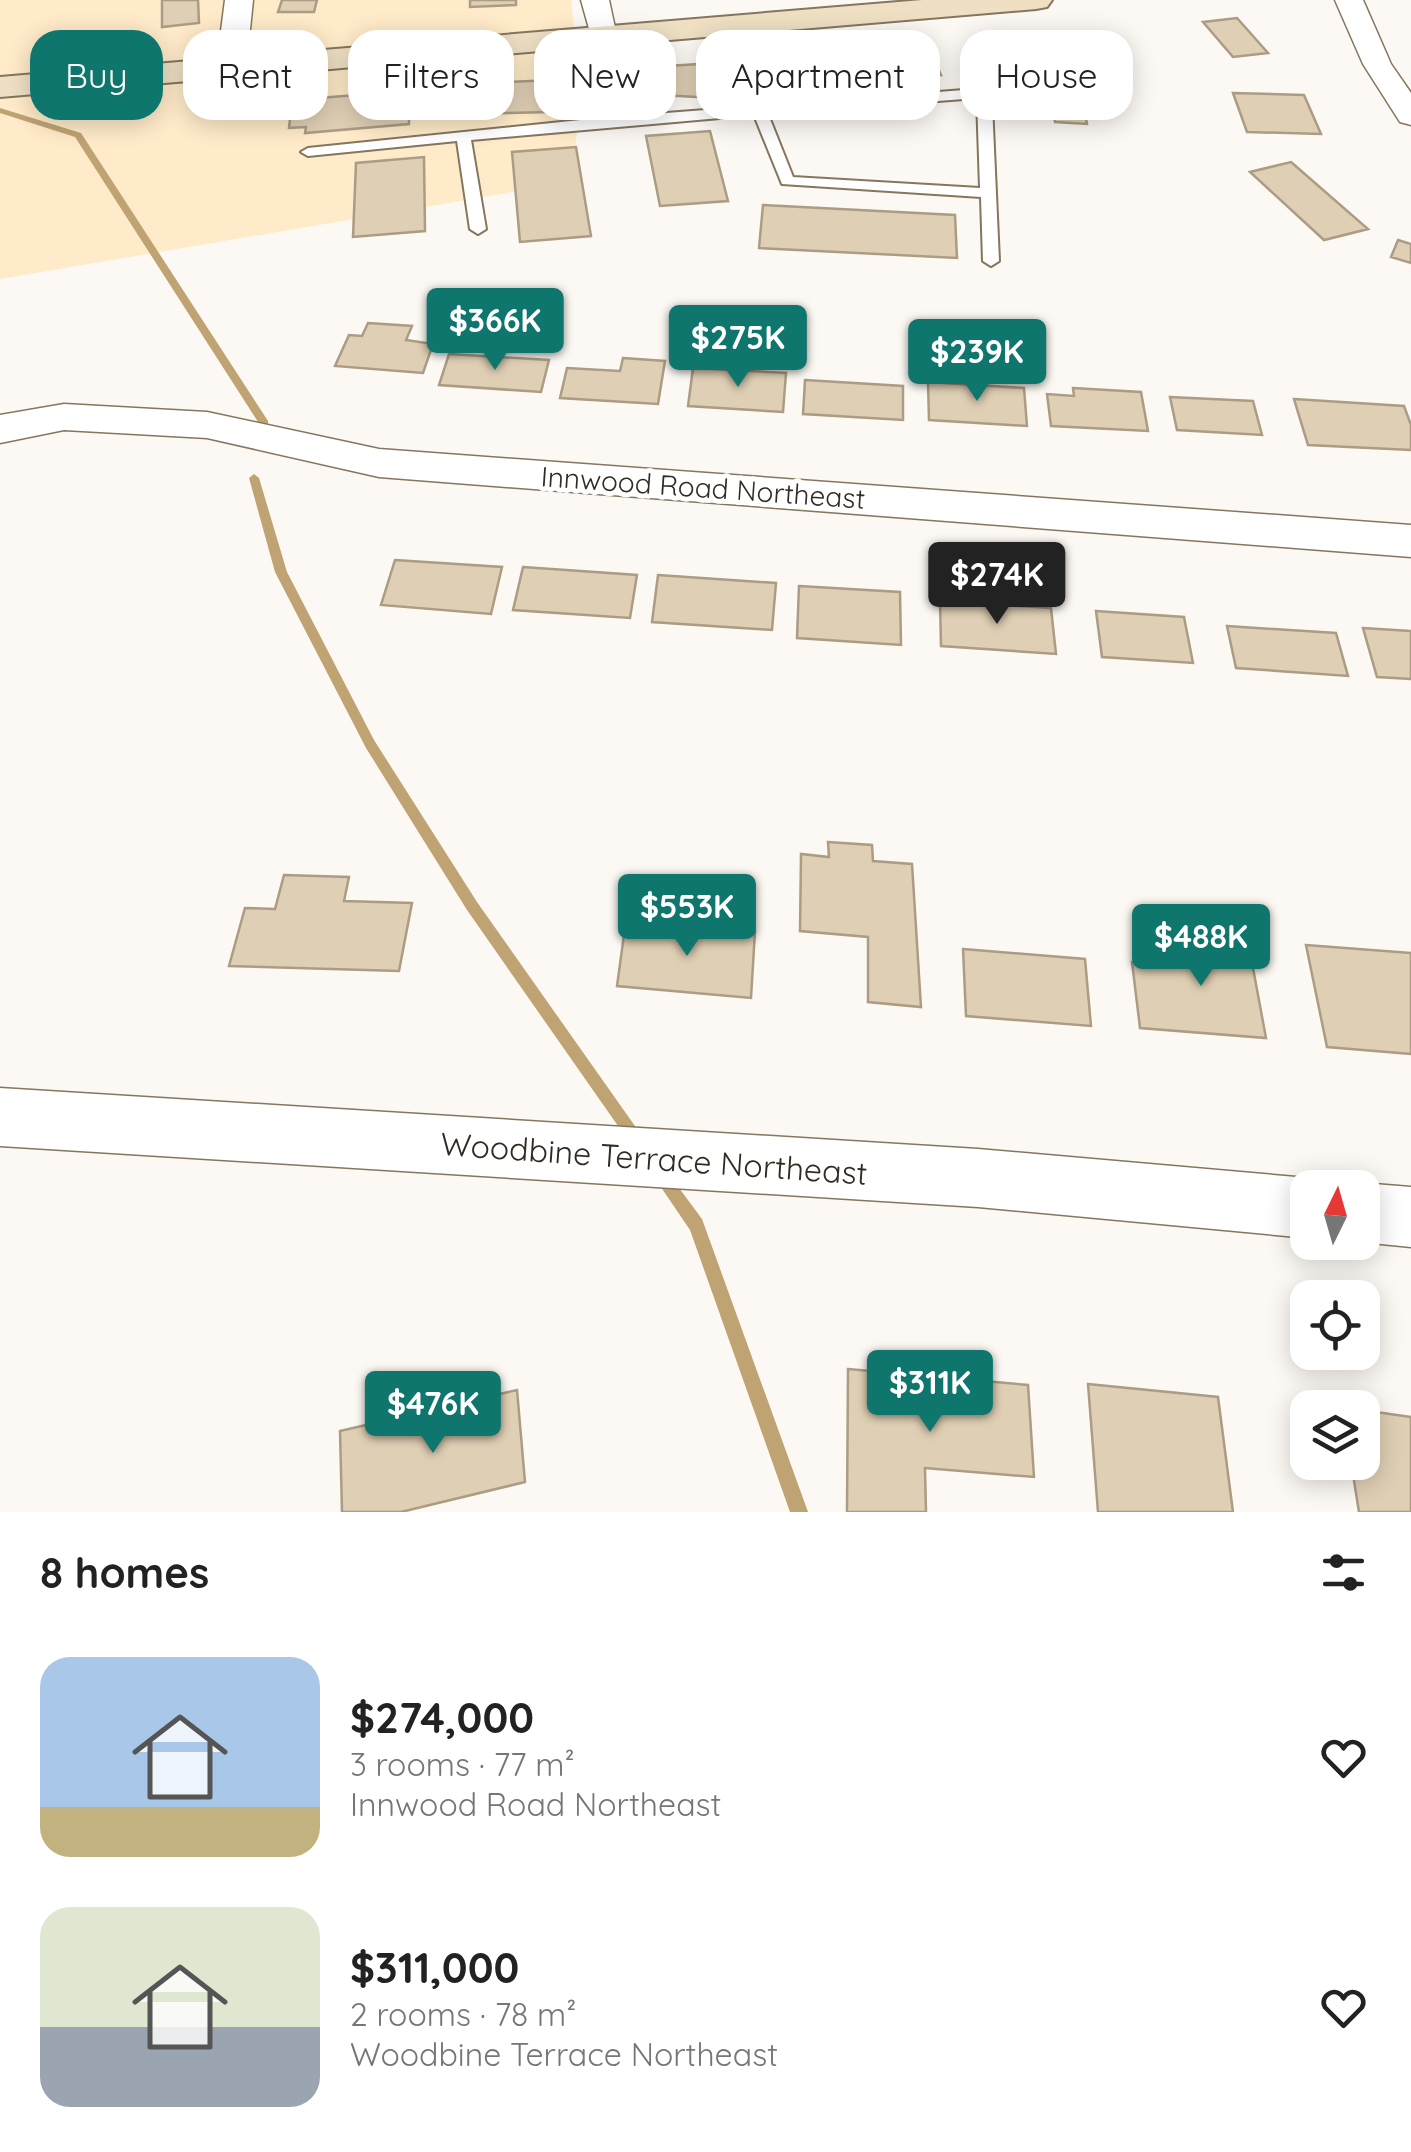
<!DOCTYPE html>
<meta charset="utf-8">
<style>
:root{--surface:#fff;--page:#f6f6f6;--text:#222;--muted:#767676;--accent:#0f766e}
body{margin:0;font-family:Quicksand,sans-serif;background:var(--page);color:var(--text);height:100vh;display:flex;flex-direction:column;font-size:38px;white-space:nowrap}
*{box-sizing:border-box;margin:0}
p{font-size:32px;color:var(--muted)}
.icon{flex:none;width:55px;height:55px;fill:none;stroke:currentColor;stroke-width:2;stroke-linecap:round;stroke-linejoin:round}
.map{position:relative;height:1512px;overflow:hidden}
.drawer{display:flex;flex-direction:column;background:var(--surface);flex:1}
.drawer>*{flex:none}
.top-card{position:absolute;left:30px;top:30px;width:1352px;height:90px;display:flex;gap:20px}
.needle{width:65px;rotate:5deg}
.controls{position:absolute;left:1290px;top:1170px;display:grid;gap:20px}
.controls a{display:grid;place-items:center;width:90px;height:90px;border-radius:20px;background:var(--surface);box-shadow:0 5px 25px #0003;font-size:50px}
.price{position:absolute;translate:-50% -85px;padding:0 22px;border-radius:10px;background:var(--accent);color:#fff;font-size:32px;line-height:65px;filter:drop-shadow(0 2px 5px #0008)}
.price::after{content:'';position:absolute;left:50%;top:60px;width:30px;height:22px;margin-left:-15px;background:inherit;clip-path:polygon(0 0,100% 0,50% 100%)}
.price.selected{background:#222;color:#fff}
ul{padding:0;list-style:none}
li{display:flex;align-items:center;gap:30px;height:250px;padding:0 40px}
li span{display:grid;place-items:center;flex:none;width:280px;height:200px;border-radius:30px;color:#555}
li>.icon{margin-inline-start:auto}
span .icon{width:120px;height:120px;fill:#fffc;stroke-width:1}
li b{font-size:42px}
h2{display:flex;justify-content:space-between;align-items:center;height:120px;padding:0 40px;font-size:42px}
.chip{padding:0 35px;border-radius:30px;background:var(--surface);box-shadow:0 5px 25px #0003;font-size:35px;line-height:90px}
.chip.selected{background:var(--accent);color:#fff}
.map>svg:first-child{display:block}
.built{fill:#ffebc9}
.lines{fill:none;stroke-linecap:round;stroke-linejoin:round}
.stream{fill:#c0a373;fill-rule:evenodd}
.building{fill:#dfcfb4;stroke:#ab9c83;stroke-width:2.5}
.lane-casing{stroke:#85765e;stroke-width:4}
.street-casing{stroke:#85765e;stroke-width:3}
.secondary-casing{stroke:#85765e;stroke-width:4}
.lane{fill:#fff;fill-rule:evenodd}
.street{fill:#fff;fill-rule:evenodd}
.secondary{fill:#efe0c4;fill-rule:evenodd}
.labels{text-anchor:middle;dominant-baseline:central;stroke-width:10;stroke-linejoin:round;paint-order:stroke}
.street-label{font-size:28px;fill:#312b21;stroke:#fff}
.near-street-label{font-size:32px;fill:#312b21;stroke:#fff}
</style>
<div class="map">
<svg width="1411" height="1512" viewBox="0 0 1411 1512">
<rect width="100%" height="100%" fill="#fcf9f4"/>
<path class="built" d="M0,0H571L581,91L572,182L0,279Z"/>
<g class="lines">
<path class="stream" d="M0,108L81,133L268,421V425H260L75,137L0,113Z
M254,474L259,478L287,572L374,740L477,902L642,1136L645,1141L642,1146L637,1149L632,1146L467,910L366,748L275,572L249,478Z
M660,1166L665,1169L702,1219L808,1512H790L690,1230L652,1174L655,1169Z"/>
</g>
<path class="building" d="M162,0H198L199,23L162,27Z
M282,0H317L314,12H278Z
M470,0H516V5L470,7Z
M1237,18L1268,53L1233,57L1203,22Z
M1045,39L1072,40L1087,124L1055,122L1052,103L1026,102L1020,53L1048,54Z
M928,45L941,75L830,82L820,53Z
M790,58L800,87L698,97L658,95L653,67Z
M551,80V112L435,115L437,85Z
M409,91V124L305,133L306,127L289,128L292,100Z
M1233,93L1304,95L1321,134L1247,132Z
M710,131L728,201L660,206L646,136Z
M576,147L591,236L520,242L512,152Z
M424,157L425,231L353,237L356,163Z
M1291,162L1368,229L1324,240L1250,172Z
M763,205L955,215L957,258L759,248Z
M1398,240L1411,244V263L1391,257Z
M368,323L412,326L406,340L433,344L423,373L335,366L349,335L362,336Z
M449,354L549,360L541,392L439,385Z
M623,358L665,361L658,404L560,398L567,368L620,371Z
M693,368L786,373L783,412L688,406Z
M805,380L903,386V420L803,414Z
M928,382L1024,388L1027,426L929,420Z
M1073,388L1141,392L1148,431L1051,426L1047,394L1074,396Z
M1170,397L1253,401L1262,435L1177,430Z
M1294,399L1404,406L1411,425V450L1308,445Z
M395,560L502,567L491,614L381,605Z
M523,567L637,575L630,618L513,610Z
M658,575L776,583L772,630L652,622Z
M799,586L900,592L901,645L797,638Z
M940,601L1051,608L1056,654L941,646Z
M1096,611L1184,617L1193,663L1102,657Z
M1227,626L1336,633L1348,676L1236,668Z
M1363,628L1411,631V679L1377,677Z
M828,842L872,845L873,861L912,864L921,1007L868,1002V937L800,931L801,854L829,857Z
M284,875L349,877L344,901L412,903L399,971L229,966L245,908L275,909Z
M626,920L755,931L751,998L617,986Z
M1165,935L1248,941L1266,1038L1140,1028L1132,962L1170,965Z
M1306,945L1411,953V1054L1327,1047Z
M963,949L1085,959L1091,1026L966,1016Z
M848,1369L1028,1385L1034,1477L925,1468L926,1512H847Z
M1088,1384L1218,1397L1233,1512H1098Z
M517,1390L525,1482L401,1512H342L340,1431Z
M1362,1410L1411,1417V1512H1359L1351,1462H1362Z"/>
<g class="lines">
<defs>
<path id="lane" d="M603,33L624,50L636,105L627,116L977,89L978,62L990,59L999,261L991,266L983,261L981,197L782,184L754,115L471,140L486,229L478,234L470,229L457,141L308,156L301,152L308,148L600,118L586,107L576,54ZM603,44L611,51L622,104L613,114L600,105L590,55ZM977,98L980,188L793,177L768,114Z"/>
<path id="street" d="M225,0H253L246,69L241,75H221L216,69Z
M581,0H609L617,37L613,43H593Z
M1335,0H1363L1391,64L1411,93V125L1400,122L1363,64Z
M64,404L207,412L379,449L1411,525V557L379,477L207,438L64,430L0,443V415Z
M0,1088L978,1149L1308,1178L1329,1188H1308V1238L978,1207L0,1146Z
M1362,1183L1411,1187V1247L1361,1242L1362,1188H1351Z"/>
<path id="secondary" d="M922,0H1052L1047,7L1036,9L0,97V77Z"/>
</defs>
<use href="#lane" class="lane-casing"/>
<use href="#street" class="street-casing"/>
<use href="#secondary" class="secondary-casing"/>
<use href="#lane" class="lane"/>
<use href="#street" class="street"/>
<use href="#secondary" class="secondary"/>
</g>
<g class="labels">
<g class="street-label">
<text transform="translate(703 487) rotate(4)">Innwood Road Northeast</text>
</g>
<g class="near-street-label">
<text transform="translate(654 1158) rotate(4)">Woodbine Terrace Northeast</text>
</g>
</g>
</svg>
<div class="controls">
<a><svg class="needle" viewBox="-14 -14 28 28"><path d="M0-13l5 13h-10z" fill="#e53935"/><path d="M0 13l5-13h-10z" fill="#767676"/></svg></a>
<a><svg class="icon" aria-label="locate" viewBox="0 0 24 24"><circle cx="12" cy="12" r="6"/><path d="M12 2v4M12 18v4M2 12h4M18 12h4"/></svg></a>
<a><svg class="icon" aria-label="layers" viewBox="0 0 24 24"><path d="M12 4l9 5-9 5-9-5zM3 14l9 5 9-5"/></svg></a>
</div>
<b class="price" style="left:495px;top:373px">$366K</b>
<b class="price" style="left:738px;top:390px">$275K</b>
<b class="price" style="left:977px;top:404px">$239K</b>
<b class="price selected" style="left:997px;top:627px">$274K</b>
<b class="price" style="left:687px;top:959px">$553K</b>
<b class="price" style="left:1201px;top:989px">$488K</b>
<b class="price" style="left:930px;top:1435px">$311K</b>
<b class="price" style="left:433px;top:1456px">$476K</b>
<div class="top-card">
<a class="chip selected">Buy</a>
<a class="chip">Rent</a>
<a class="chip">Filters</a>
<a class="chip">New</a>
<a class="chip">Apartment</a>
<a class="chip">House</a>
</div>
</div>
<section class="drawer">
<h2>8 homes<svg class="icon" aria-label="filters" viewBox="0 0 24 24"><path d="M4 7h16M4 17h16"/><circle cx="9" cy="7" r="2"/><circle cx="15" cy="17" r="2"/></svg></h2>
<ul>
<li><span style="background:linear-gradient(#a9c7e8 75%,#c2b280 0)"><svg class="icon" aria-label="home" viewBox="0 0 24 24"><path d="M3 11l9-7 9 7M6 9v11h12V9"/></svg></span><div><b>$274,000</b><p>3 rooms · 77 m²</p><p>Innwood Road Northeast</p></div><svg class="icon" aria-label="heart" viewBox="0 0 24 24"><path d="M12 20l-8-8c-3-5 5-10 8-4 3-6 11-1 8 4z"/></svg></li>
<li><span style="background:linear-gradient(#dfe7d0 60%,#9aa5b1 0)"><svg class="icon" aria-label="home" viewBox="0 0 24 24"><path d="M3 11l9-7 9 7M6 9v11h12V9"/></svg></span><div><b>$311,000</b><p>2 rooms · 78 m²</p><p>Woodbine Terrace Northeast</p></div><svg class="icon" aria-label="heart" viewBox="0 0 24 24"><path d="M12 20l-8-8c-3-5 5-10 8-4 3-6 11-1 8 4z"/></svg></li>
</ul>
</section>
